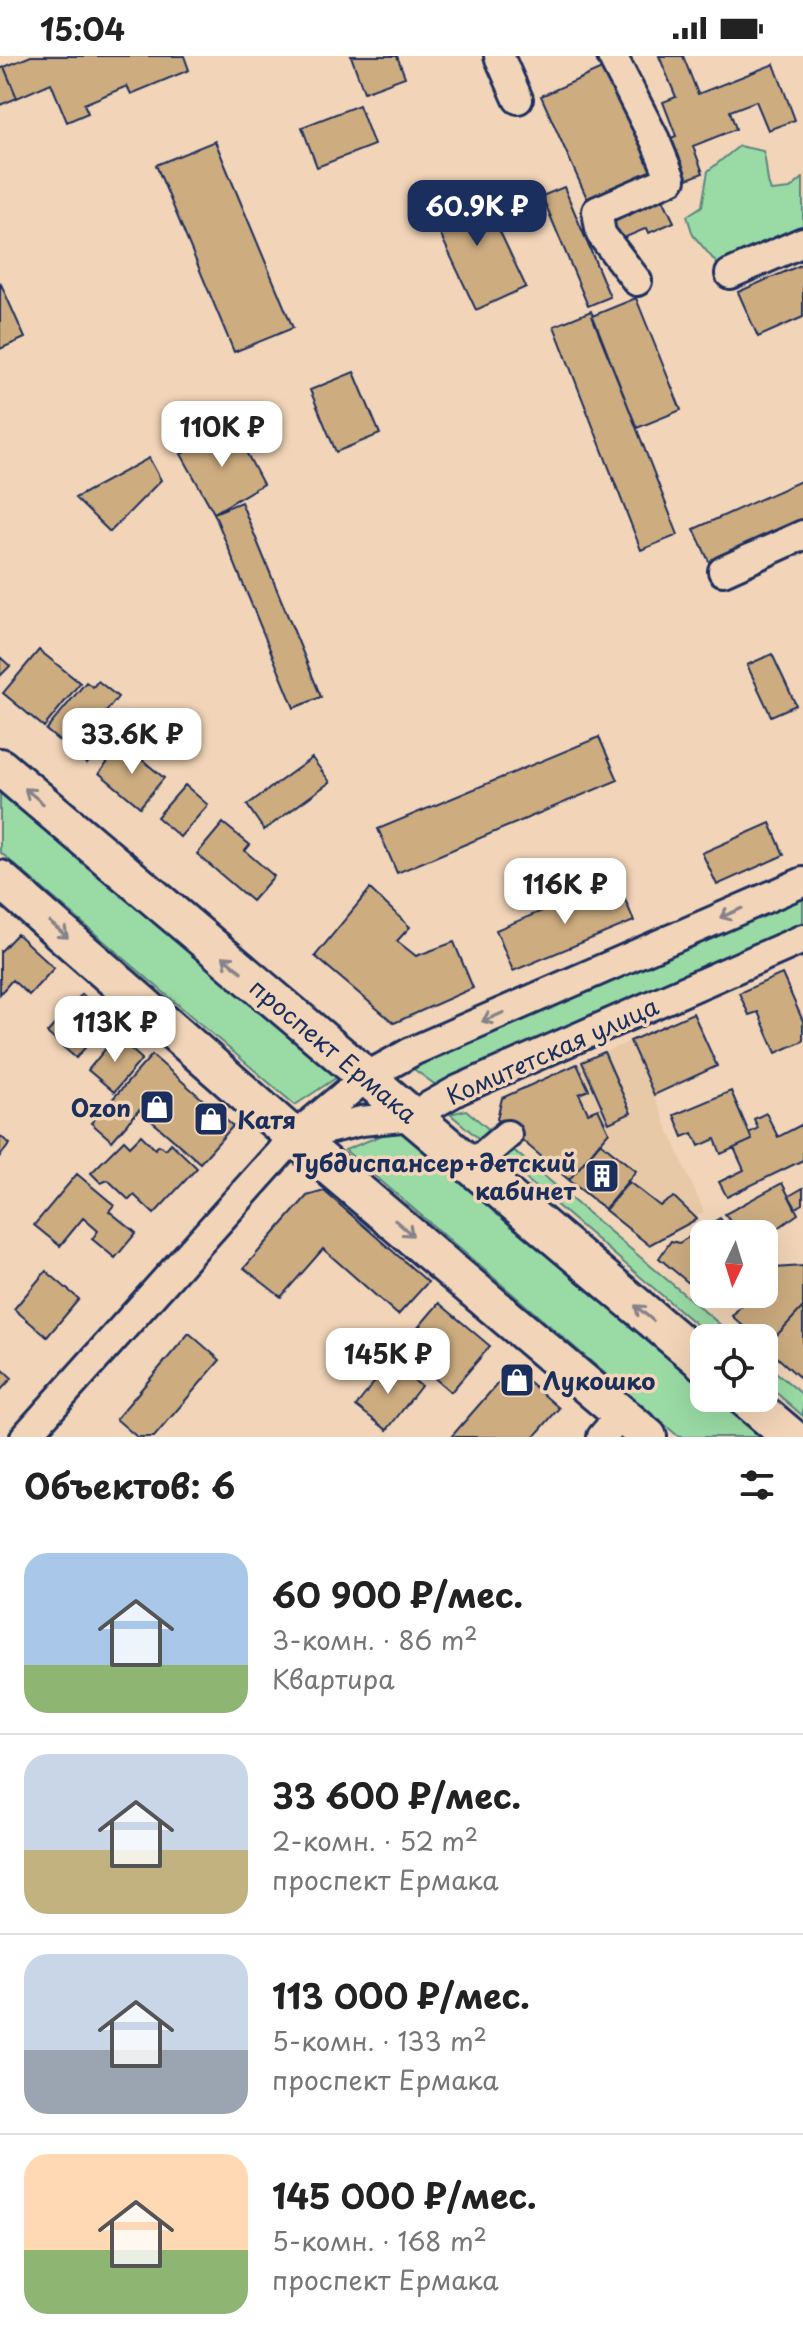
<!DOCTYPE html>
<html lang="ru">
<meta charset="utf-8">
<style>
:root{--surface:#fff;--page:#f6f6f6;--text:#222;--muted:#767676;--line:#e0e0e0;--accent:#1b2f5e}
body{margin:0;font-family:"Playpen Sans",sans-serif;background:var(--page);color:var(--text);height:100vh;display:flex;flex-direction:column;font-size:30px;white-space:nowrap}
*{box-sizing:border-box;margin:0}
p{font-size:26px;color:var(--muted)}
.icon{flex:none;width:44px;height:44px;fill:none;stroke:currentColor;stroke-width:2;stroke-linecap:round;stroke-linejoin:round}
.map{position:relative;height:1381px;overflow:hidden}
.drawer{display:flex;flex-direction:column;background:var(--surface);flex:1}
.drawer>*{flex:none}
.needle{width:52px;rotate:184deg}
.tools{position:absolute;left:690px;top:1164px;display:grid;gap:16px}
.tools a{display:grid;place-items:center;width:88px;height:88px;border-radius:16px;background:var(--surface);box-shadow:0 8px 32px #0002;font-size:40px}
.price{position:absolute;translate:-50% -68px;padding:0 18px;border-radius:16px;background:#fff;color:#222;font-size:26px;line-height:52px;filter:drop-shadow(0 2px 4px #0008)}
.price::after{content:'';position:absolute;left:50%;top:48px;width:24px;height:18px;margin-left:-12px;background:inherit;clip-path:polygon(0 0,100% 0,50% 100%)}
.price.selected{background:var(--accent);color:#fff}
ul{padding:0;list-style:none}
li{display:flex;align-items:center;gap:24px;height:200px;padding:0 24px}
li+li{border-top:2px solid var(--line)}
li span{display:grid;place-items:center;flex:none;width:224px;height:160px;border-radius:24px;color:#555}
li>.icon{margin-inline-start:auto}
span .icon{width:96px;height:96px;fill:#fffc;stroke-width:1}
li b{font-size:34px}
h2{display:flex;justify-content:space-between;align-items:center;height:96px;padding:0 24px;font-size:34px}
.status{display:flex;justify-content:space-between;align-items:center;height:56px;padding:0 40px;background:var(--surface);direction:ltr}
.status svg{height:22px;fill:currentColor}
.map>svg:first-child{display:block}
.built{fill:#e7c9a7}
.green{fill:#9adba5;stroke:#5a8582;stroke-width:2}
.building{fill:#cdac80;stroke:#1b2f5e;stroke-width:2}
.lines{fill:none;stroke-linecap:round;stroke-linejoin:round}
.minor-casing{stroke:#1b2f5e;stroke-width:34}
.major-casing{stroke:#1b2f5e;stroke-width:42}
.minor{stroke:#f2d5b8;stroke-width:28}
.major{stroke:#f2d5b8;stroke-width:36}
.oneway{stroke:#86828b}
.labels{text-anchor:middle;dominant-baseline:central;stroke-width:7;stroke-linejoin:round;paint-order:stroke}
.street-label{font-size:24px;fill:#1b2f5e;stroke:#f2d5b8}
.poi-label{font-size:24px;font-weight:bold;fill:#1b2f5e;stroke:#f2d5b8;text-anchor:end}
</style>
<div class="status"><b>15:04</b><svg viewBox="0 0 49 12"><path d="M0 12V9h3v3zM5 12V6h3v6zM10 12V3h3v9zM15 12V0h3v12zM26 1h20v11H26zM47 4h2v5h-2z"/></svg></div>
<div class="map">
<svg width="803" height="1381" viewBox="0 0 803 1381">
<rect width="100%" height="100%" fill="#f2d5b8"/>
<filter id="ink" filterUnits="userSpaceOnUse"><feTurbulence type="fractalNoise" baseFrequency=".0125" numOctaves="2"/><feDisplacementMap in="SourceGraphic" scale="16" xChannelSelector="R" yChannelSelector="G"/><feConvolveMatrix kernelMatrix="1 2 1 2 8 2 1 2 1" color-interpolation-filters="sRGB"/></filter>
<g filter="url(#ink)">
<path class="built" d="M630,985L704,1156L649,1189L497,1063L502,1042Z"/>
<path class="green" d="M739,90L763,95C768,110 765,121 771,135L790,133L803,122V180L719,210L693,179L687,160L702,150L708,115Z
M0,727L345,1016L295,1049L0,796Z
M803,835V874L440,1032L408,1009Z
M466,1054L736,1282H712L450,1058Z
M417,1065L704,1310V1342H742L788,1381H679L345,1094Z
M764,1306L803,1339V1360L764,1326Z"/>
<path class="building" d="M31,0H184L189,14L131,38L127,30L84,48L88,57L67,66L51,27L17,42L4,11Z
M351,0H397L405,21L364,36Z
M659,0H683L698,38L774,8L795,64L768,74L756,45L730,55L736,73L693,90L703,117L680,126L664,85L676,80L663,46L676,41Z
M4,11L17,42L0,49V13Z
M606,11L655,120L590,149L541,40Z
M359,49L374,89L317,111L302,71Z
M215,85L293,272L234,296L156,109Z
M478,129L526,231L476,254L428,152Z
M564,131L610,241L588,250L542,140Z
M663,143L674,166L649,177L647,172L619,184L612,167Z
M803,208V261L758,281L738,236Z
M0,226L25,282L0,293Z
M636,242L681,354L637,372L592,260Z
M591,255L678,479L641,494L554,270Z
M354,316L380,378L336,396L310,334Z
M233,371L263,428L214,457L181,398Z
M149,402L161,424L110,476L75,442Z
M803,424V471L712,512L694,473Z
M241,446L321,641L294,652L214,457Z
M39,594L80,627L44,671L3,637Z
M772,598L796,649L771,660L747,609Z
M0,601L10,610L0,620Z
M98,625L118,641L98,666L112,677L87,708L46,674L86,626L93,631Z
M599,681L618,724L397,817L378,773Z
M123,688L164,722L140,751L99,717Z
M312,702L330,726L264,774L247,749Z
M185,729L208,749L180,781L157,761Z
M223,767L250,789L245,795L274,820L252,845L197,798Z
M770,767L784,799L717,829L702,797Z
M617,824L634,865L513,915L496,874Z
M370,833L410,871L397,885L416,900L454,886L473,932L394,967L315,900Z
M17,878L54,912L29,939L12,924L0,938V896Z
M782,918L803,965V985L776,997L758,956L749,959L739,937Z
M82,938L110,963L76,1002L47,977Z
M693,957L717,1010L654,1039L630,985Z
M116,980L142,1003L114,1036L88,1014Z
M604,996L631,1057L609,1067L582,1006Z
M152,999L233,1070L200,1107L139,1054L112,1085L91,1067Z
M577,1008L589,1034L579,1038L588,1057L598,1053L609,1076L569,1124L497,1063L502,1042Z
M731,1035L752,1084L721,1098L715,1083L699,1090L693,1077L683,1081L674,1059Z
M766,1057L778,1081L803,1068V1104L727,1141L719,1126L744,1114L734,1092L752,1084L749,1077L758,1072L754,1063Z
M141,1079L155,1093L159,1089L166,1093L171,1087L197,1112L154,1158L134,1139L129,1144L108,1124L101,1127L91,1117L124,1084L130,1090Z
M0,1080L10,1088L0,1100Z
M600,1086L636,1115L605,1153L569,1124Z
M77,1118L114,1149L109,1155L136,1177L115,1202L92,1183L98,1175L83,1162L60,1190L34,1169Z
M629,1126L660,1150L674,1141L697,1163L649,1189L605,1154Z
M782,1127L798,1158L764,1182V1178H739L725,1158Z
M803,1132V1148L796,1152L789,1140Z
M324,1135L428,1226L398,1259L323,1193L281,1241L244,1212L307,1140Z
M720,1162L731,1178H704V1227L697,1234L659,1202L671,1185L679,1187Z
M803,1210V1251L766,1291L764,1282H756L732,1260L751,1238H764V1223L774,1212Z
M46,1215L79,1243L47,1281L14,1253Z
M439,1247L490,1290L451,1336L400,1293Z
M803,1251V1316L799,1321L766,1291Z
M189,1277L220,1304L154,1381H137L116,1363Z
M390,1306L421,1330L387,1374L356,1350Z
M0,1311L12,1322L0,1335Z
M512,1311L559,1352L534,1381H451Z"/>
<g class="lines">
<defs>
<path id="minor" d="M499,0L518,43
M612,0L655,84L671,123L597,155L601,178L637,225
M730,218L803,186
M723,515L803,479
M299,1080L361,1065L412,1060L458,1034L803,883
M471,1110L507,1079
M25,1381L294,1081L366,1021L413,995L803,826
M602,1381L621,1359"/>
<path id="major" d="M0,711L704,1307
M0,823L294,1081L648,1381
M745,1342L791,1381"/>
</defs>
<use href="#minor" class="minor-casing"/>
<use href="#major" class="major-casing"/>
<use href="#minor" class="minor"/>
<use href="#major" class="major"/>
</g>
<defs><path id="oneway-shaft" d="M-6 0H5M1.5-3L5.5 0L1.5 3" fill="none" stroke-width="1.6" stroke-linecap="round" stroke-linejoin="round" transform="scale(2)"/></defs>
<g class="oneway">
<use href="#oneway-shaft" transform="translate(34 740) rotate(-140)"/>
<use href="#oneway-shaft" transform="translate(731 857) rotate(157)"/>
<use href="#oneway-shaft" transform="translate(59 874) rotate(41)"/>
<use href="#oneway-shaft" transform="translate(232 908) rotate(-140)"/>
<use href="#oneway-shaft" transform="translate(493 961) rotate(157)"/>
<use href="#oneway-shaft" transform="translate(404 1172) rotate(41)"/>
<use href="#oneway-shaft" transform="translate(644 1257) rotate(-140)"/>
</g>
</g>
<defs>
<symbol id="shop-square" viewBox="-11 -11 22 22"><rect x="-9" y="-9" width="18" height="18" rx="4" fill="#1b2f5e" stroke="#f2d5b8"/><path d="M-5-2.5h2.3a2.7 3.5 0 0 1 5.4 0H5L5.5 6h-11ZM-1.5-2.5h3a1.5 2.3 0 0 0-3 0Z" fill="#fff"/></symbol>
<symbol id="building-square" viewBox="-11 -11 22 22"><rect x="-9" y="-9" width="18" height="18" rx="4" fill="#1b2f5e" stroke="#f2d5b8"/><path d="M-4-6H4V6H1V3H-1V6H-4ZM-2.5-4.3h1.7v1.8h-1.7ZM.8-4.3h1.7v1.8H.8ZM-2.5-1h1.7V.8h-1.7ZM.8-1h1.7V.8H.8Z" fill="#fff"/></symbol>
</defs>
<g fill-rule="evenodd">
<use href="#shop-square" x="137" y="1031" width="40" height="40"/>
<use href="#shop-square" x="191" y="1043" width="40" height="40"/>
<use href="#building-square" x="582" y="1100" width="40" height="40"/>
<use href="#shop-square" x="497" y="1304" width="40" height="40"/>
</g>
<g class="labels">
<g class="street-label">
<text transform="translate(334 994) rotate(40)">проспект Ермака</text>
<text transform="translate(552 994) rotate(-24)">Комитетская улица</text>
</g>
<g class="poi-label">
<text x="131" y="1051">Ozon</text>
<text x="237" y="1063" text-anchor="start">Катя</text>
<text x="576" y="1106">Тубдиспансер+детский<tspan x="576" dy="28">кабинет</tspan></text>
<text x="543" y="1324" text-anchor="start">Лукошко</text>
</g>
</g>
</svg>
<div class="tools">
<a><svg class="needle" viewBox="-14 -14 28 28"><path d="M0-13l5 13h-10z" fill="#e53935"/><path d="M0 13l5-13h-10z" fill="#767676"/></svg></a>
<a><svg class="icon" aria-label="locate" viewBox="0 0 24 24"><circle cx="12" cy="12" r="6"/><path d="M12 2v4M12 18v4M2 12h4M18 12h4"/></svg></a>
</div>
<b class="price selected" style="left:477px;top:192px">60.9K ₽</b>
<b class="price" style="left:222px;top:413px">110K ₽</b>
<b class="price" style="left:132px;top:720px">33.6K ₽</b>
<b class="price" style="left:565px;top:870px">116K ₽</b>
<b class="price" style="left:115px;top:1008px">113K ₽</b>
<b class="price" style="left:388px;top:1340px">145K ₽</b>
</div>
<section class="drawer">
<h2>Объектов: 6<svg class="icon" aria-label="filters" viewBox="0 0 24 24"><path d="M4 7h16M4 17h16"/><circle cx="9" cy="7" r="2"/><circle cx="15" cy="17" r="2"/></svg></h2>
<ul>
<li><span style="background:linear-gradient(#a9c7e8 70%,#8fb573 0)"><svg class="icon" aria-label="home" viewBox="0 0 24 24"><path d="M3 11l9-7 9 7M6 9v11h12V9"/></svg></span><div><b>60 900 ₽/мес.</b><p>3-комн. · 86 m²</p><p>Квартира</p></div></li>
<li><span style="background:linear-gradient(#c9d6e8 60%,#c2b280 0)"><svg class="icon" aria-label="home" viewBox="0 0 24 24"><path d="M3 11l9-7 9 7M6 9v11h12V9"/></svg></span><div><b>33 600 ₽/мес.</b><p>2-комн. · 52 m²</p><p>проспект Ермака</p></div></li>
<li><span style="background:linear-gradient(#c9d6e8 60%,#9aa5b1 0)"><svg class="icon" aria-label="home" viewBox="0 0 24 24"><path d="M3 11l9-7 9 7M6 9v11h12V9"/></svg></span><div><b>113 000 ₽/мес.</b><p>5-комн. · 133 m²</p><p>проспект Ермака</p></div></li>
<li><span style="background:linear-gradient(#ffd9b3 60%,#8fb573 0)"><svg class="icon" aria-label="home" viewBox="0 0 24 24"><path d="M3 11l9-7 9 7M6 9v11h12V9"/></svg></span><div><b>145 000 ₽/мес.</b><p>5-комн. · 168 m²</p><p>проспект Ермака</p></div></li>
</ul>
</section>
